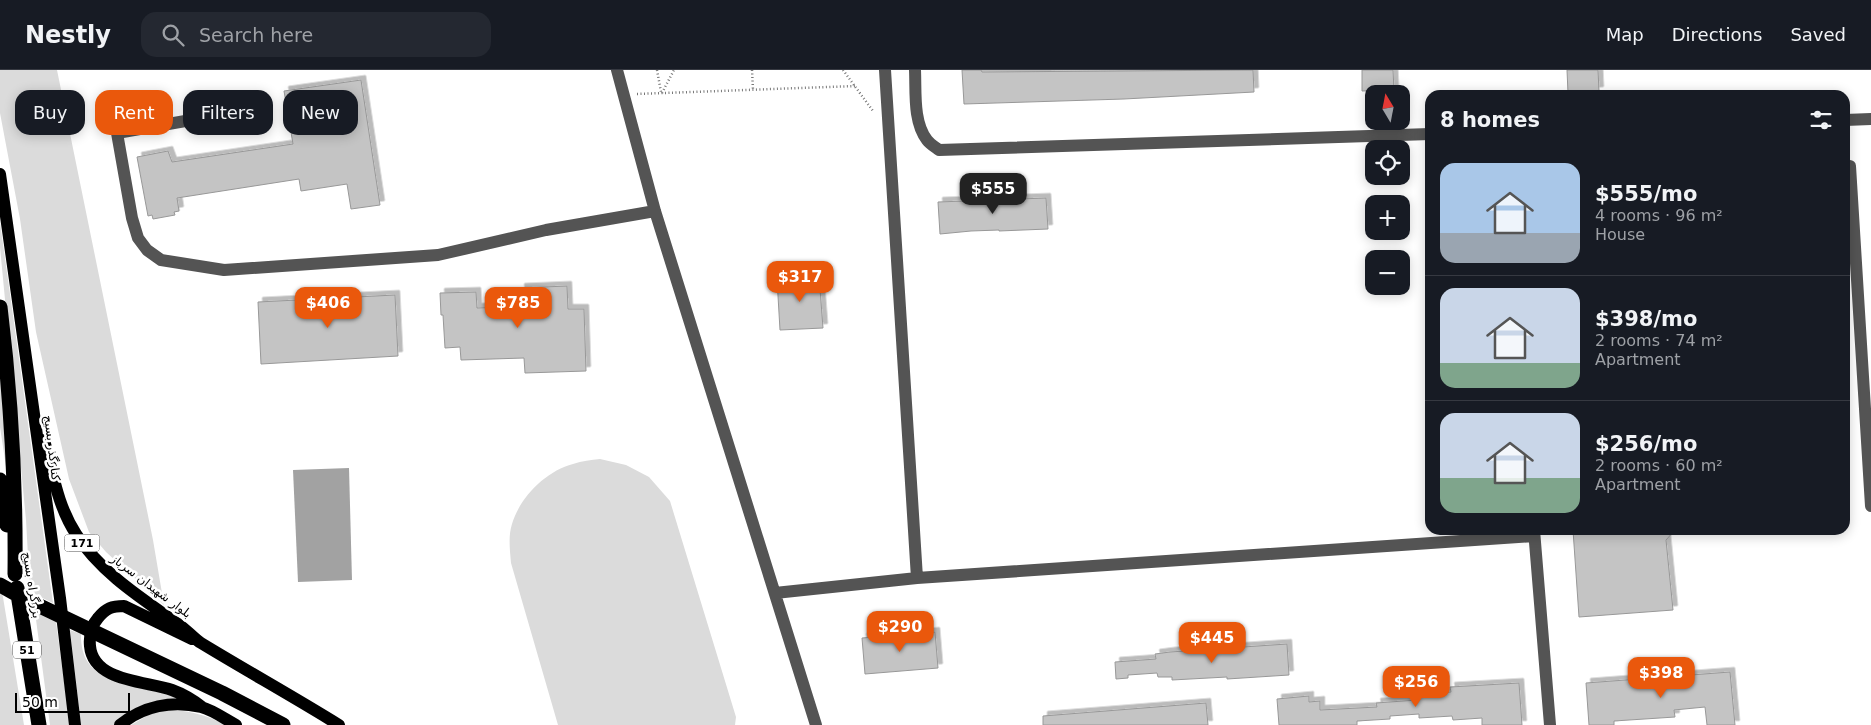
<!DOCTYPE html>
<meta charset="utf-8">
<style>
:root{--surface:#171b24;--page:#242831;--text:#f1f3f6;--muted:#9ea1a6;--line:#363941;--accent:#ea580c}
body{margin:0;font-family:"DejaVu Sans",Cairo,sans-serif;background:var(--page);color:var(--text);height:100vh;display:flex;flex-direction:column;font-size:19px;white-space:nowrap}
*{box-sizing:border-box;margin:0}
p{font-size:16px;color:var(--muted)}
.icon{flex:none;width:28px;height:28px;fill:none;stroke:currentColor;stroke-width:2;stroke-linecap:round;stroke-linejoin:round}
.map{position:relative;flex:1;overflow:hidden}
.details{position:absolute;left:1425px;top:20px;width:425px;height:445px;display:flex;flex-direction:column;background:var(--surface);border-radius:15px;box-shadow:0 2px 12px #0003}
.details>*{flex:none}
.banner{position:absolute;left:15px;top:20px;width:475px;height:45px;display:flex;gap:10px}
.needle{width:32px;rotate:350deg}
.controls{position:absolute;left:1365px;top:15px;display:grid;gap:10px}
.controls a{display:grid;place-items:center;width:45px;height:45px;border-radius:10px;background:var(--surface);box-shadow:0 2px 12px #0003;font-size:25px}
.scale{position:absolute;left:15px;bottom:12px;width:115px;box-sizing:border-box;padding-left:5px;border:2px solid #000;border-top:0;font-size:14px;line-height:18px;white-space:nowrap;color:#000;-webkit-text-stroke:4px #fff;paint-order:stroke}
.price{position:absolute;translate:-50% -42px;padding:0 11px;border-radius:10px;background:var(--accent);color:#fff;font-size:16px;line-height:32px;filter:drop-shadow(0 1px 2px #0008)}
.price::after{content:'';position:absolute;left:50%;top:30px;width:15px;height:11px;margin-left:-8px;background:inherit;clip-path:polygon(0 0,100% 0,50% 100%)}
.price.active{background:#222;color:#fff}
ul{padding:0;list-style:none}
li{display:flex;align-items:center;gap:15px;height:125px;padding:0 15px}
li+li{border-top:1px solid var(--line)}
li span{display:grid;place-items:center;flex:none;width:140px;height:100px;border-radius:15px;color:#555}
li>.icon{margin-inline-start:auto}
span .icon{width:60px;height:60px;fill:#fffc;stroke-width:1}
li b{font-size:21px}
h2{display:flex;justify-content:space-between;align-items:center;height:60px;padding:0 15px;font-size:21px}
.pill{padding:0 18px;border-radius:15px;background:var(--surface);box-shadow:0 2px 12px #0003;font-size:18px;line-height:45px}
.pill.active{background:var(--accent);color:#fff}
header{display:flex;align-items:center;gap:30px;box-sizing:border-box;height:70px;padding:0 25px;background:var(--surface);border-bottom:1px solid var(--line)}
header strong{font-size:24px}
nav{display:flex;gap:28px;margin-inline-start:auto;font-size:18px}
.search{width:350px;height:45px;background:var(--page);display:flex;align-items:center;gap:12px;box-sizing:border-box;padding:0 18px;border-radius:15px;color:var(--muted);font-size:19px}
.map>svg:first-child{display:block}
.green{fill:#dbdbdb}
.water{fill:#a2a2a2}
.building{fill:#c4c4c4;stroke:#989898;filter:url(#shadow)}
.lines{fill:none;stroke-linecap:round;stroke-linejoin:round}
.path{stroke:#767676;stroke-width:2.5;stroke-dasharray:1 2.5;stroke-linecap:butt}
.minor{stroke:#545454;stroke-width:12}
.major{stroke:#000;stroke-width:12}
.highway{stroke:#000;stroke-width:15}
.labels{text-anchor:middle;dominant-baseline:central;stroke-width:5;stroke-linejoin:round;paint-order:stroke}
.shield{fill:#fff;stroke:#4c4c4c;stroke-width:1}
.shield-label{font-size:11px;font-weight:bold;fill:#000}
.street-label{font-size:12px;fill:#000;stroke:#fff}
</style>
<header>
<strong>Nestly</strong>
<div class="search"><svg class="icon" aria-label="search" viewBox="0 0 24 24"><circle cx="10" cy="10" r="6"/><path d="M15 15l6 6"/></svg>Search here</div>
<nav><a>Map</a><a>Directions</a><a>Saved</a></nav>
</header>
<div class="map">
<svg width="1871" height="655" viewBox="0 0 1871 655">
<defs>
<filter id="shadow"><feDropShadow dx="4.5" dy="-4.5" stdDeviation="0" flood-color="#0004"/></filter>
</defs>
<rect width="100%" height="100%" fill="#fff"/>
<path class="green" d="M0,0H57L153,470L164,535L106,482L89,462L69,409L36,262L20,149L0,43Z
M0,152L53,533L30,522L26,450L0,177Z
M0,284L8,410L0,357Z
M600,389L626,395L649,407L670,431L736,647L735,655H558L511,493C510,481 508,466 512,454C520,427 546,401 573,394C582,391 591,390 600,389Z
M0,509L24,655H0Z
M35,542L56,552L70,655H50Z
M70,560L81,564C80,608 118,613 152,620C163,622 174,626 185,630C158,628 133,634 114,655H81Z
M164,640C187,640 205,644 226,655H131L150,644Z"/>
<path class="water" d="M349,398L352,510L298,512L293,400Z"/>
<path class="building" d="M962,0H981L982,2L1253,0L1254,22L1124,29L964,34Z
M1362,0H1393L1394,20L1362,21Z
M1567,0H1598L1599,21L1568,23Z
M361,10L380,135L351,139L347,114L301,121L299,109L177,128L179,141L174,142L175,145L153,149L152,145L148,146L137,87L168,81L172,92L293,74L284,21Z
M1046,128L1048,159L999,161V160L971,161L940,164L938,132Z
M819,206L823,258L780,260L777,209Z
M567,216L568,239H584L586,301L525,303L524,288L461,290L460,277L445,278L443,245H441L440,223L476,222L477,238L502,237L501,228H521L520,218Z
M395,225L398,286L261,294L258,232Z
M1573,460H1675L1666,470L1673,540L1579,547Z
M935,562L938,598L865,604L862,568Z
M1287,574L1289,605L1227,609V607L1172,610V607H1158L1157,603L1128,605V608L1116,609L1115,592L1156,589L1155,584L1170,582Z
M1730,602L1735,655H1707L1705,637L1674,640L1675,647L1614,651V655H1589L1586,613Z
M1519,613L1522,655H1482V648L1453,650L1452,646L1419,648V644L1390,646V649L1357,651V655H1279L1277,629L1309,626V632L1320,631V640L1377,637L1376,633L1417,630V624L1451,622L1450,617Z
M1206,633L1208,655H1043V646Z"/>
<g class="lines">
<path class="path" d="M657,0L661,22
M752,0L753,20
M843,0L873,41
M662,23L674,0
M637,24L855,16"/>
<path class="minor" d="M617,0L655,141L816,655
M885,0L917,508
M915,0C916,22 913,52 927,70C930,74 935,77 939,80L1430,64
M248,40L117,63L132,148L138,168L147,180L161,190L224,200L438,185L546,160L655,141
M1845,50L1871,49
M1850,96L1871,436
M1534,460L1550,655
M775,523L917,508L1534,466"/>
<path class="major" d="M0,104L60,528L75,655
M44,370C53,402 57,435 76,464C100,502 141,528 178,554C186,559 193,568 201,573C247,601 294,627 339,655
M192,569L124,536C112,536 106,538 98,548C91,556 89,565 90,576C93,612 147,611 172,620C183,624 193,630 202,637
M120,655C143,636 172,630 201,637C213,640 225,649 236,655"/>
<path class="highway" d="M0,237C11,326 16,415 15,504
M0,410L7,455
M0,515L25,529L222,623L283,655
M17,518L39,655"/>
</g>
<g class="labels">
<g class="shield">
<rect x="64.5" y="464.5" width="35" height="17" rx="4"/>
<rect x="13" y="571.5" width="28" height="17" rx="4"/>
</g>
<g class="shield-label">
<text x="82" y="473">171</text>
<text x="27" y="580">51</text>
</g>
<g class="street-label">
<text transform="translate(52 378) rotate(83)">کنارگذر بسیج</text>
<text transform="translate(32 515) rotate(81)">بزرگراه بسیج</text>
<text transform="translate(151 516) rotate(37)">بلوار شهیدان سرباز</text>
</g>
</g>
</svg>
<div class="controls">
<a><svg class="needle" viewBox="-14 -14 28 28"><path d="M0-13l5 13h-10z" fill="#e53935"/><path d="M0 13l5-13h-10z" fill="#9ea1a6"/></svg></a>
<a><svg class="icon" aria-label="locate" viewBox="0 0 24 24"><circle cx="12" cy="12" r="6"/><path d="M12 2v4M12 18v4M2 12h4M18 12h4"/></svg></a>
<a>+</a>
<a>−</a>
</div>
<div class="scale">50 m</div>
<b class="price active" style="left:993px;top:145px">$555</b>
<b class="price" style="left:800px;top:233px">$317</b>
<b class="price" style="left:328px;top:259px">$406</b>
<b class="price" style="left:518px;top:259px">$785</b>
<b class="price" style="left:900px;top:583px">$290</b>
<b class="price" style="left:1212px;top:594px">$445</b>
<b class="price" style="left:1661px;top:629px">$398</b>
<b class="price" style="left:1416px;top:638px">$256</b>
<div class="banner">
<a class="pill">Buy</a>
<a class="pill active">Rent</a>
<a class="pill">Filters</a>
<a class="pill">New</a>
</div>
<section class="details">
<h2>8 homes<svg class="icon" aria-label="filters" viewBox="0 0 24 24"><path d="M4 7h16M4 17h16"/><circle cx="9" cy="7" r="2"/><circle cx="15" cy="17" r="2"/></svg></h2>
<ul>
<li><span style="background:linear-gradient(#a9c7e8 70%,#9aa5b1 0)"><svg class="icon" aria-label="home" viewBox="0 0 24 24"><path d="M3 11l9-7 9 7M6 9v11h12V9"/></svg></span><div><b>$555/mo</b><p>4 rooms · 96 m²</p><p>House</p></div></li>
<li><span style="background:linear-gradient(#c9d6e8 75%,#7fa58c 0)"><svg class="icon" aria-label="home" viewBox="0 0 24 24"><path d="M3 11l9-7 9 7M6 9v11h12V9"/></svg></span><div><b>$398/mo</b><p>2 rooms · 74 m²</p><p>Apartment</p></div></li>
<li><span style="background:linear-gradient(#c9d6e8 65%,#7fa58c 0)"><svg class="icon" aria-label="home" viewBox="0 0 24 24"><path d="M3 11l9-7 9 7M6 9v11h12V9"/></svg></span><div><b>$256/mo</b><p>2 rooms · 60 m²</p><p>Apartment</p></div></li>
</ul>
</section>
</div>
